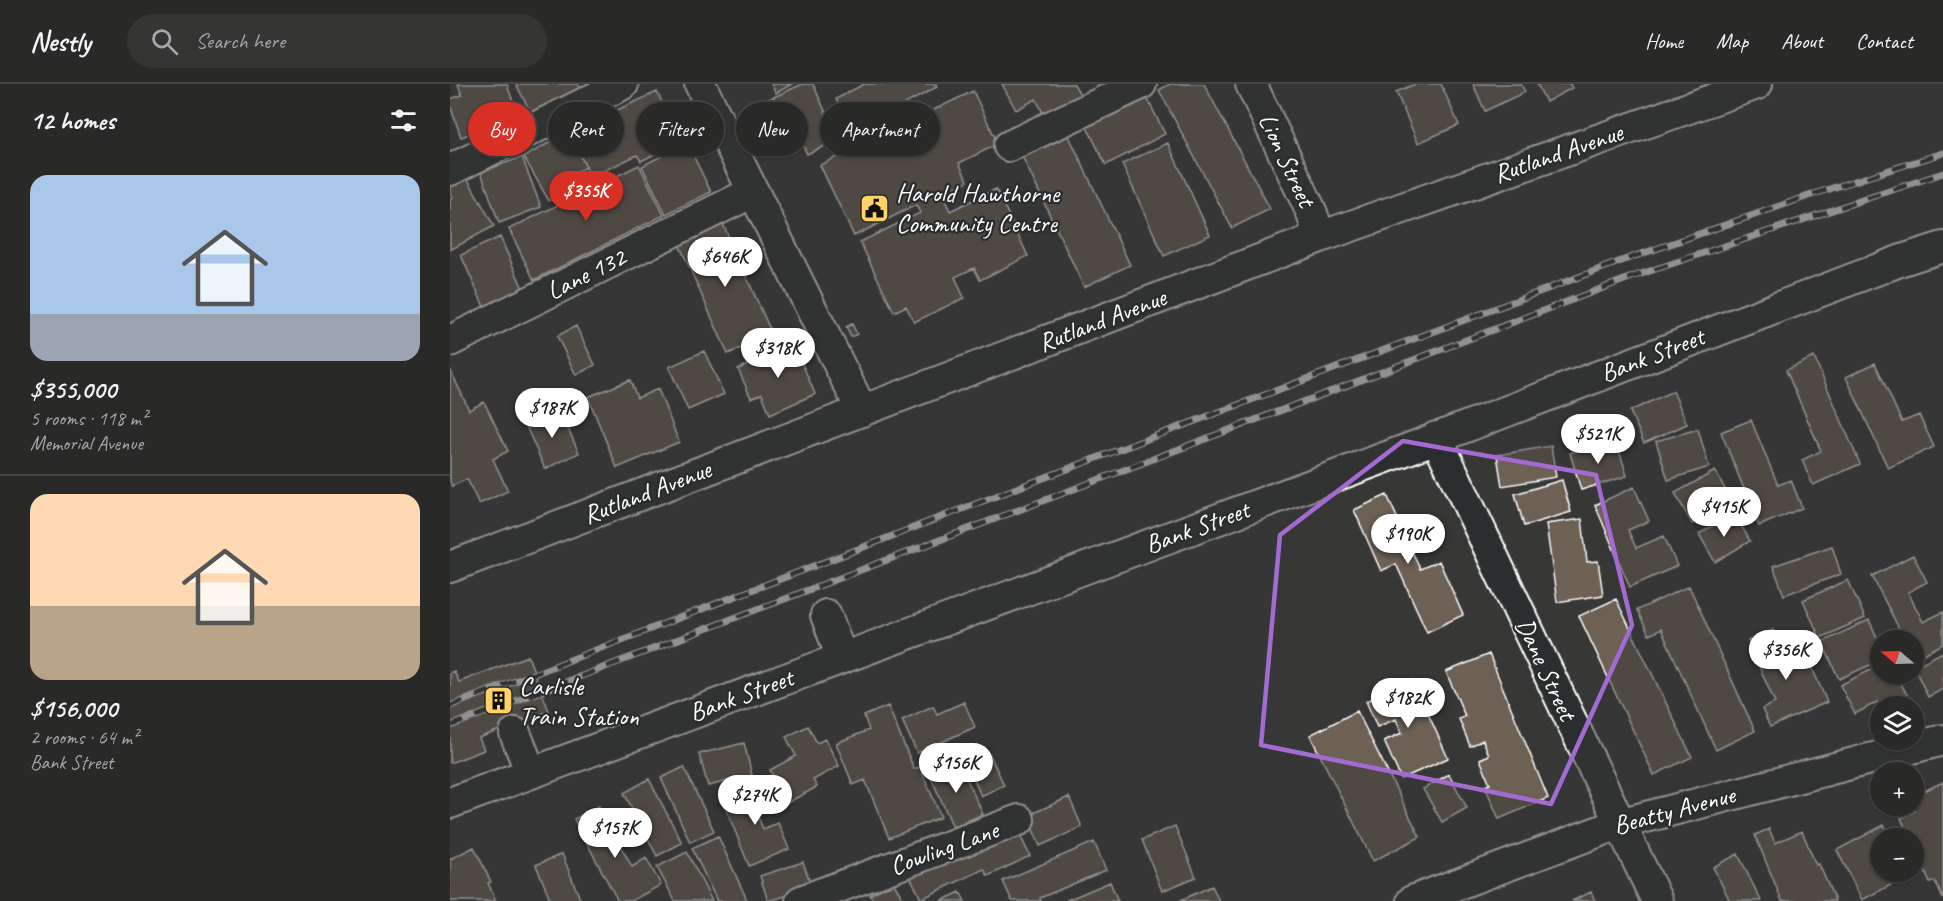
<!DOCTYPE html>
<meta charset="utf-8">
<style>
:root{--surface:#292928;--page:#353534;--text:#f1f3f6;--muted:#a5a6a8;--line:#454545;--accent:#d93025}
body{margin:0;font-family:Caveat,sans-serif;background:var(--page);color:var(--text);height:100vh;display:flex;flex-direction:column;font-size:22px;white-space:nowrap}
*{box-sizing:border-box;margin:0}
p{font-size:20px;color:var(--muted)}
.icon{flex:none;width:33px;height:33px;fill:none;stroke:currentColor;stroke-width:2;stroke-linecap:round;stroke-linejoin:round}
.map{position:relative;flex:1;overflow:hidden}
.details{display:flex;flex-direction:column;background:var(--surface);width:450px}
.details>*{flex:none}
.banner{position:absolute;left:18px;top:18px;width:570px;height:54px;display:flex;gap:12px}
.needle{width:39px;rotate:289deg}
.controls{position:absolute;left:1420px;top:546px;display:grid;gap:12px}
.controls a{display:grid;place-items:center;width:54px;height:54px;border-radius:50%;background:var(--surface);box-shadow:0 2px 4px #0004,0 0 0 2px var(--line);font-size:30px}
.price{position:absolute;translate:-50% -51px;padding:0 14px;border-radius:21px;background:#fff;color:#222;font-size:20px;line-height:39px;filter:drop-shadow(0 2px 3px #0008)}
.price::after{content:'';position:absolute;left:50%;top:36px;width:18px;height:14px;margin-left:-9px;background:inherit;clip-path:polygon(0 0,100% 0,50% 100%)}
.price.active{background:var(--accent);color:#fff}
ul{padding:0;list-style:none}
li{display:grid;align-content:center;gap:12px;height:318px;padding:0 30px}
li+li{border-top:2px solid var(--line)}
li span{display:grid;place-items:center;height:186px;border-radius:18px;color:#555}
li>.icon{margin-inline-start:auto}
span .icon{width:108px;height:108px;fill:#fffc;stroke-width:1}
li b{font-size:26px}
h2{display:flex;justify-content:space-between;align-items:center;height:72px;padding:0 30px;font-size:26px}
.tag{padding:0 21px;border-radius:27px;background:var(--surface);box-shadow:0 2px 4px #0004,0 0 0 2px var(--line);font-size:21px;line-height:54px}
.tag.active{background:var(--accent);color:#fff}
header{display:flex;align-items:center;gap:36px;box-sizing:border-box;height:84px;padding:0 30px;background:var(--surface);border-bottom:2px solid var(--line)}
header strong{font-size:28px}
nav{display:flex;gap:33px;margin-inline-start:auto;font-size:21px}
.search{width:420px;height:54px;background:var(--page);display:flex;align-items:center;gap:15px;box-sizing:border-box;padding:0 21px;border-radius:33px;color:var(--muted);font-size:22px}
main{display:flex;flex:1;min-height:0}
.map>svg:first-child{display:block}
.building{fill:#6d6054;stroke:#fff;stroke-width:1.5}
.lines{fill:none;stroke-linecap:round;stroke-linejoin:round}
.minor-casing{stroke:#fff;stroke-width:34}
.minor{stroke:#2a2d2e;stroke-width:30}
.rail-casing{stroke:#fff;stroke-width:7}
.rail{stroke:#2a2d2e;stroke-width:4.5;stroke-dasharray:14;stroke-linecap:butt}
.marked{fill:none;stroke:#a36bd2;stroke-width:4.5;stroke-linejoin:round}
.labels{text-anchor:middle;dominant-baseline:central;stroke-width:4.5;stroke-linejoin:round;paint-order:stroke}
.street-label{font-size:26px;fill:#fff;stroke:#2a2d2e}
.poi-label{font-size:26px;fill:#fff;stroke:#2a2d2e;text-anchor:start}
</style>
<header>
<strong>Nestly</strong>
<div class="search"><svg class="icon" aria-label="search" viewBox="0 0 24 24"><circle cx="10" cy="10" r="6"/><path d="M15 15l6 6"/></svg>Search here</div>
<nav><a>Home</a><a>Map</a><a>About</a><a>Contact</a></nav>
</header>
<main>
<section class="details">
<h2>12 homes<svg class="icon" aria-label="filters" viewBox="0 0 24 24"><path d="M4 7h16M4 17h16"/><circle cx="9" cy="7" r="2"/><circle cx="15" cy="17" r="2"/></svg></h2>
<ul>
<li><span style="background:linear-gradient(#a9c7e8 75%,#9aa5b1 0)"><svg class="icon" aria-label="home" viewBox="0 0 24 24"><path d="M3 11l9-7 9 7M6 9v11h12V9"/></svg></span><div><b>$355,000</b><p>5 rooms · 118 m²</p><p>Memorial Avenue</p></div></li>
<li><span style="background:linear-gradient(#ffd9b3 60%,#b9a48a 0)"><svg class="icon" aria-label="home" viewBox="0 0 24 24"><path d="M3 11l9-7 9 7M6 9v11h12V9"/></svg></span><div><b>$156,000</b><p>2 rooms · 64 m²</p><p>Bank Street</p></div></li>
</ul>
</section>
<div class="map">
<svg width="1493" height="817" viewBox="0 0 1493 817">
<rect width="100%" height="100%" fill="#373736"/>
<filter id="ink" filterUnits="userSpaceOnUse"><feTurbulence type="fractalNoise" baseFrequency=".0167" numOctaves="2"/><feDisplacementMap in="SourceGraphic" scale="12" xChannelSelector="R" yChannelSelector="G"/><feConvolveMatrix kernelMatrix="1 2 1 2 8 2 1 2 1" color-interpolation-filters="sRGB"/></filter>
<g filter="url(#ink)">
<path class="building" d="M8,0H57L68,33L11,53L0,21V15L12,11Z
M66,0H128L132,8L83,33Z
M321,0H342L326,9Z
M353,0H363L388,56L357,70L339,30L328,36L319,15Z
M414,0H486L487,3L403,48L386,15Z
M552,0H624L634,17L597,37L586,15L566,26Z
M720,0H754L820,125L782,144L709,6Z
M965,0H991L1009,41L968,59L946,8Z
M1023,0H1071L1075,8L1035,27Z
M1087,0H1120L1122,4L1096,18Z
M523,7L548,60L509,79L518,97L492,110L500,127L546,105L578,172L530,196L524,184L505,193L514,214L464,238L456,222L444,228L410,158L470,129L466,121L404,152L370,81Z
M207,8L231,57L191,77L187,71L141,93L118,48Z
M695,10L715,50L656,81L636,41Z
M118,48L136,83L126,88L131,99L99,117L74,73Z
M617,48L680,181L634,203L571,70Z
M237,59L261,108L216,130L192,82Z
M718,59L760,151L714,172L672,80Z
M72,73L91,123L49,139L31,88Z
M189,81L214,131L84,196L59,145Z
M16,92L44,142L0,166V116L3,114L0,109V101Z
M272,138L322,250L278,270L228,158Z
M50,153L74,207L35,225L11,171Z
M402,240L407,250L401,253L396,243Z
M126,242L145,281L126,291L107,252Z
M344,260L365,310L320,330L312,310L301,314L288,285Z
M254,267L274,310L238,326L219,283Z
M1364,273L1410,380L1363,401L1352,376L1371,367L1336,286Z
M1425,279L1452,338L1469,331L1484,363L1438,384L1396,293Z
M0,285L19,326L34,318L58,367L43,375L58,407L29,420L17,395L2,402L0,397Z
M180,296L187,314L208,305L229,358L167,384L138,313Z
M1223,307L1237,340L1194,359L1180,327Z
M109,325L129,369L95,385L75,340Z
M1301,336L1328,401L1341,396L1352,424L1309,442L1271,348Z
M1248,345L1259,383L1218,396L1206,357Z
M1166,356L1177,392L1131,406L1120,369Z
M1101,362L1106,393L1052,402L1047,371Z
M1265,387L1282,418L1242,440L1225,409Z
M1112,396L1121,428L1074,442L1065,410Z
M1184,403L1199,437L1178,446L1186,464L1214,452L1227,482L1180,503L1145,421Z
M937,411L970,485L989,477L1013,531L977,548L946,480L931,487L904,426Z
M1284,429L1300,457L1265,478L1249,450Z
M1132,435L1137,478L1148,477L1153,511L1107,518L1096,440Z
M1382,462L1391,490L1334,511L1323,482Z
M1463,471L1477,498L1458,508L1473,538L1493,528V560L1464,575V556H1455L1422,492Z
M1398,496L1415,534L1370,554L1353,516Z
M1239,502L1305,647L1266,666L1211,545L1199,551L1187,526Z
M1166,515L1242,673L1204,691L1129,532Z
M1419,536L1431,562V576L1389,595L1372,558Z
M1323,546L1339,581L1357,572L1377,618L1320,643L1312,625L1325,619L1298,557Z
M1493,568V605L1478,613L1464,583Z
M1039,570L1098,714L1049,735L1035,702L1040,700L1030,675L1039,671L1033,656L1020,662L1009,635L1015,632L996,588Z
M78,572L99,627L29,654L34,666L0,679V589L4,587L9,598Z
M1431,581V590H1446L1458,613L1439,622H1431V626L1427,618L1405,630L1390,601Z
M963,596L998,674L951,695L934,657L952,649L946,635L927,643L916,617Z
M514,618L525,643L467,669L452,636L483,622L487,630Z
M438,622L464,685L470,683L491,733L439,754L415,696L403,701L386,659L419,646L414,632Z
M907,627L970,753L923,777L860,651Z
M358,642L367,659L375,655L389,682L363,696L367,703L337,719L320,686L346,672L336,653Z
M294,659L302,691L258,702L249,670Z
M540,671L554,701L531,712L518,681Z
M508,676L533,730L503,743L479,689Z
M234,683L264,747L240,758L211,694Z
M999,690L1017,724L992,738L973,705Z
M199,695L232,759L207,772L174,709Z
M1493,698V815L1485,797L1480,799L1464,763V754H1460L1451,734L1465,727L1463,722L1464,712Z
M312,701L322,724L307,730L313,745L328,739L339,765L299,782L273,717Z
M619,713L632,743L590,762L577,732Z
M149,722L182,783L196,774L211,801L181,817H168L124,735Z
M565,741L580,772L538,792L534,785L471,815L460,792Z
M1434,741L1441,754H1431V788H1458L1460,791L1412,816L1387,766Z
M725,742L746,793L712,807L692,756Z
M1319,745L1325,759L1352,747L1366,781L1369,780L1385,817H1332L1305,751Z
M268,752L297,816L294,817H267L242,764Z
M644,758L656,786L590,814L591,817H562L553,797Z
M24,763L41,798L38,799L46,817H0V775Z
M237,768L262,817H225L207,783Z
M112,770L131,817H101L86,781Z
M1288,770L1311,817H1280L1263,783Z
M353,778L362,804L318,817L310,792Z
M443,798L454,817H424L420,811Z
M660,798L668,817H617V816Z
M762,802L769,817H729Z
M510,808L515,817H491Z
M1141,808L1145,817H1122Z"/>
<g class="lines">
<defs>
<path id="minor" d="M250,0L412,327
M801,0L861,127L870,153
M559,62L691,0
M0,86L173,0
M0,257L303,108
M986,353L1207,817
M0,483L870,153L1307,0
M376,531L392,574
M65,649L81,689
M0,719L950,368L1452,176L1493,163
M351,817L569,736
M962,817L1169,740L1493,656"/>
</defs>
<use href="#minor" class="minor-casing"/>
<use href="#minor" class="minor"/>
<defs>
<path id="rail" d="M0,622L567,404L1174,176L1370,108L1493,69
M0,642L1182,193L1493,89"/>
</defs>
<use href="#rail" class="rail-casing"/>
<use href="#rail" class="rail"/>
</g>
</g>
<path d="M0 0H1493V817H0ZM953,357L1146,391L1182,541L1101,720L811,661L830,451Z" fill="#373736" fill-opacity=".55" fill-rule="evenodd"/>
<path class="marked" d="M953,357L1146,391L1182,541L1101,720L811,661L830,451Z"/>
<defs>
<symbol id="civic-square" viewBox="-11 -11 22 22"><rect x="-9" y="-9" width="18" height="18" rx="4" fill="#ffd166" stroke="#2a2d2e"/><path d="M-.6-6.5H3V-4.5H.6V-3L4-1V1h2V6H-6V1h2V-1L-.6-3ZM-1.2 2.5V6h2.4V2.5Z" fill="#111"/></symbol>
<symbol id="building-square" viewBox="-11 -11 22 22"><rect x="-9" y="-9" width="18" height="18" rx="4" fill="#ffd166" stroke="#2a2d2e"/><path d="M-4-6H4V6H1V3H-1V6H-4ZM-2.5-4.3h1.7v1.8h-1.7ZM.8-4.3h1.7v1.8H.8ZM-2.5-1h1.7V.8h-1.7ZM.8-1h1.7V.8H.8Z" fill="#111"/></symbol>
</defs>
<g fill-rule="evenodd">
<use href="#civic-square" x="408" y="108" width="33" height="33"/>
<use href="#building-square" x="32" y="600" width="33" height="33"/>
</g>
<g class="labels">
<g class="street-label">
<text transform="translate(1108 69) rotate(-19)">Rutland Avenue</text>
<text transform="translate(837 76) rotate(65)">Lion Street</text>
<text transform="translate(136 190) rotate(-26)">Lane 132</text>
<text transform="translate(652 236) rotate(-21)">Rutland Avenue</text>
<text transform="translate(1202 271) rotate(-21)">Bank Street</text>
<text transform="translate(197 408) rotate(-21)">Rutland Avenue</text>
<text transform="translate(747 443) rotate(-20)">Bank Street</text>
<text transform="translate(1096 585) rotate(65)">Dane Street</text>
<text transform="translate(291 611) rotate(-20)">Bank Street</text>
<text transform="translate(1224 726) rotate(-15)">Beatty Avenue</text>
<text transform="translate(494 764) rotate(-20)">Cowling Lane</text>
</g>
<g class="poi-label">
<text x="446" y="109">Harold Hawthorne<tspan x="446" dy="30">Community Centre</tspan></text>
<text x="69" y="602">Carlisle<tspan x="69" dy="30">Train Station</tspan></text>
</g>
</g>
</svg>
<div class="controls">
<a><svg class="needle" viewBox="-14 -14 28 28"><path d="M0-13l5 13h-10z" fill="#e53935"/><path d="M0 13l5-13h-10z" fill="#a5a6a8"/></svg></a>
<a><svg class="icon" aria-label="layers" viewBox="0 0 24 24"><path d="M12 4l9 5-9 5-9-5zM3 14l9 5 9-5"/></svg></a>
<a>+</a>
<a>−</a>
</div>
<b class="price active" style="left:136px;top:138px">$355K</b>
<b class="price" style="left:275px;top:204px">$646K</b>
<b class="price" style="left:328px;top:295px">$318K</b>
<b class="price" style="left:102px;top:355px">$187K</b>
<b class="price" style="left:1148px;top:381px">$521K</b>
<b class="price" style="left:1274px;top:454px">$415K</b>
<b class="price" style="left:958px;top:481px">$190K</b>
<b class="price" style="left:1336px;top:597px">$356K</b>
<b class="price" style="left:958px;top:645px">$182K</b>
<b class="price" style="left:506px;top:710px">$156K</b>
<b class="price" style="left:305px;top:742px">$274K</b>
<b class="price" style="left:165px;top:775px">$157K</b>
<div class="banner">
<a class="tag active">Buy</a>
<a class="tag">Rent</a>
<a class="tag">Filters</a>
<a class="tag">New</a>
<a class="tag">Apartment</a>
</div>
</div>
</main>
